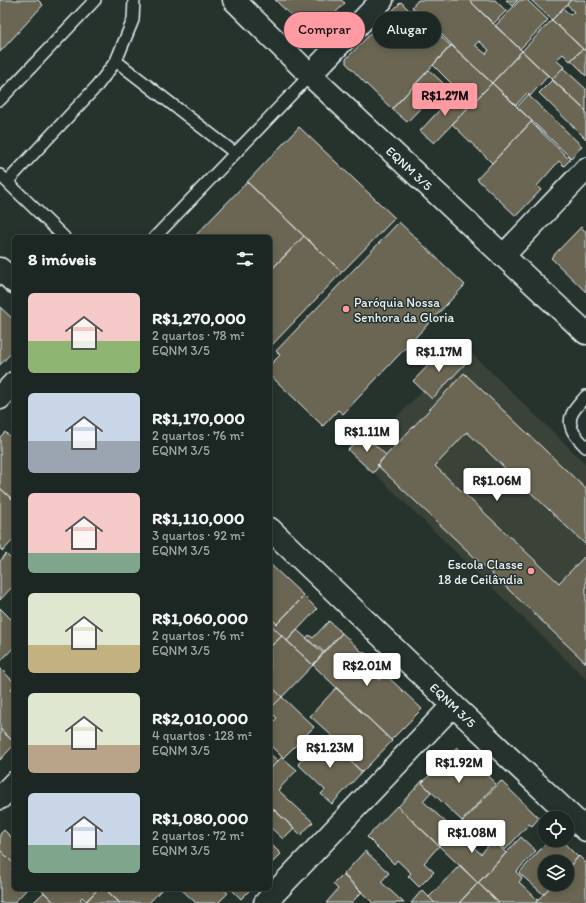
<!DOCTYPE html>
<html lang="pt">
<meta charset="utf-8">
<style>
:root{--surface:#1c2622;--page:#252e2a;--text:#f1f3f6;--muted:#a0a5a5;--line:#3a4340;--accent:#ff9aa2}
body{margin:0;font-family:Itim,sans-serif;background:var(--page);color:var(--text);height:100vh;display:flex;flex-direction:column;font-size:15px;white-space:nowrap}
*{box-sizing:border-box;margin:0}
p{font-size:13px;color:var(--muted)}
.icon{flex:none;width:22px;height:22px;fill:none;stroke:currentColor;stroke-width:2;stroke-linecap:round;stroke-linejoin:round}
.map{position:relative;flex:1;overflow:hidden}
.drawer{position:absolute;left:12px;top:235px;width:260px;height:656px;display:flex;flex-direction:column;background:var(--surface);border-radius:6px;box-shadow:0 2px 10px #0003,0 0 0 1px var(--line)}
.drawer>*{flex:none}
.guide{position:absolute;left:284px;top:12px;width:242px;height:36px;display:flex;gap:8px}
.tools{position:absolute;left:538px;top:811px;display:grid;gap:8px}
.tools a{display:grid;place-items:center;width:36px;height:36px;border-radius:50%;background:var(--surface);box-shadow:0 2px 10px #0003,0 0 0 1px var(--line);font-size:20px}
.price{position:absolute;translate:-50% -34px;padding:0 9px;border-radius:4px;background:#fff;color:#222;font-size:13px;line-height:26px;filter:drop-shadow(0 1px 2px #0008)}
.price::after{content:'';position:absolute;left:50%;top:24px;width:12px;height:9px;margin-left:-6px;background:inherit;clip-path:polygon(0 0,100% 0,50% 100%)}
.price.current{background:var(--accent);color:#111}
ul{padding:0;list-style:none}
li{display:flex;align-items:center;gap:12px;height:100px;padding:0 16px}
li span{display:grid;place-items:center;flex:none;width:112px;height:80px;border-radius:6px;color:#555}
li>.icon{margin-inline-start:auto}
span .icon{width:48px;height:48px;fill:#fffc;stroke-width:1}
li b{font-size:17px}
h2{display:flex;justify-content:space-between;align-items:center;height:48px;padding:0 16px;font-size:17px}
.chip{padding:0 14px;border-radius:18px;background:var(--surface);box-shadow:0 2px 10px #0003,0 0 0 1px var(--line);font-size:14px;line-height:36px}
.chip.current{background:var(--accent);color:#111}
.map>svg:first-child{display:block}
.built{fill:#3a4238}
.building{fill:#6a6652;stroke:#e8f1f8;fill-rule:evenodd}
.lines{fill:none;stroke-linecap:round;stroke-linejoin:round}
.service-casing{stroke:#e8f1f8;stroke-width:14}
.minor-casing{stroke:#e8f1f8;stroke-width:25}
.service{stroke:#26332d;stroke-width:11}
.minor{stroke:#26332d;stroke-width:22}
.poi-dot{fill:#ff9aa2;stroke:#26332d;stroke-width:1.5}
.labels{text-anchor:middle;dominant-baseline:central;stroke-width:3;stroke-linejoin:round;paint-order:stroke}
.street-label{font-size:13px;fill:#e8f1f8;stroke:#26332d}
.poi-label{font-size:13px;fill:#e8f1f8;stroke:#26332d;text-anchor:start}
</style>
<div class="map">
<svg width="586" height="903" viewBox="0 0 586 903">
<rect width="100%" height="100%" fill="#26332d"/>
<filter id="ink" filterUnits="userSpaceOnUse"><feTurbulence type="fractalNoise" baseFrequency=".025" numOctaves="2"/><feDisplacementMap in="SourceGraphic" scale="8" xChannelSelector="R" yChannelSelector="G"/><feConvolveMatrix kernelMatrix="1 2 1 2 8 2 1 2 1" color-interpolation-filters="sRGB"/></filter>
<g filter="url(#ink)">
<path class="built" d="M465,347L586,464V679L358,457Z"/>
<path class="building" d="M0,0H38L43,5L0,52Z
M275,0H341L345,3L313,36Z
M418,0H469L522,51L492,83L457,50L437,30H436L413,8L412,7ZM479,41L489,50L486,54L475,45Z
M469,0H495L506,11L493,24Z
M506,0H518L512,6Z
M520,0H527L548,20L520,49L495,26Z
M531,0H571L552,20Z
M571,0H586V48L584,50L552,20L563,8L570,15L574,12L567,4Z
M401,2L410,11L412,9L451,46L392,109L365,83L346,63V59Z
M552,20L583,49L570,61L563,54L556,60L564,67L552,79L522,51Z
M451,45L492,83L469,107L461,100L465,97L433,65Z
M583,49L586,52V76L582,72V71L571,60Z
M522,51L548,76L530,96L527,93L516,105L492,83Z
M563,68L586,89V111L552,79Z
M429,70L444,84L407,122L392,109Z
M552,80L586,111V139L539,93Z
M492,83L532,121L492,163L452,124Z
M458,90L465,97L461,100L469,107L434,143L420,131Z
M528,95L582,146L571,158L517,107Z
M531,122L570,160L564,166L559,161L537,186L541,190L516,216L477,179Z
M299,127L395,218L342,272L247,182Z
M247,182L304,236L270,271V237H194Z
M399,222L465,285L343,414L338,410L323,426L270,375V365L280,355L276,351Z
M581,227L586,232V292L551,258Z
M304,236L342,272L270,347V271Z
M0,307L14,320V350L0,365Z
M447,346L465,364L432,399L413,381Z
M464,373L586,489V545L467,432L435,466L559,583L586,555V663L377,465Z
M5,432L14,440V501L0,488V437Z
M363,434L386,455L377,465L379,466L373,473L348,450Z
M0,488L14,501V539L3,551L0,549Z
M6,554L14,562V585L0,600V561Z
M270,564L304,596L277,624L270,617Z
M304,596L317,609L287,641L270,624V621L272,619L277,624Z
M0,608L14,622V647L0,662Z
M329,621L342,633L324,652L316,645L315,646L306,638L309,635L313,638Z
M270,624L282,636L271,646L270,645Z
M297,630L323,653L313,665L287,641Z
M342,633L362,652L363,651L376,664L367,673L372,677L374,676L379,680L386,675L422,709L391,740L313,665Z
M282,636L313,665L282,697L270,685V645L271,646Z
M0,668L14,682V685L11,689L13,690H14V742L0,729Z
M270,685L282,697L270,709Z
M336,688L392,741L362,772L337,749L341,744L310,716Z
M282,697L314,727L283,758L270,745V719L273,722L277,718L270,712V709Z
M0,729L14,742V745L0,760Z
M324,736L362,772L332,804L321,794L325,790L298,764Z
M457,747L496,784L462,821L422,783Z
M270,754L278,761L270,769Z
M282,757L297,770L278,790L313,822L301,835L270,806V769Z
M423,780L424,781L422,783L431,792L423,801L454,830L439,846L398,807Z
M501,781L539,818L532,826L529,824L505,850L494,839L492,841L486,837L481,844L460,824Z
M270,806L294,828L283,839L270,827Z
M397,806L439,846L424,863L434,872L419,887L408,876L411,873L397,860L394,864L367,837Z
M458,826L470,837L467,841L481,854L493,840L506,853L478,883L439,846Z
M4,830L14,840V864L0,850V834Z
M521,837L536,851L516,872L522,878L519,882L538,900L535,903H499L478,883Z
M549,840H561L578,857L567,869V862H545V884H553L543,894L519,873Z
M270,843L281,854L270,865Z
M0,850L14,864V866L11,869L14,872V889H27L14,903H0Z
M365,851L389,873L381,882L404,903H373L343,875Z
M579,856L586,863V903H535L553,884H567V869Z
M460,865L478,883L459,903H435L429,897Z
M343,874L362,892L351,903H326L338,889L333,884Z
M478,883L499,903H459Z
M40,889H98L86,901L82,897L80,899L85,903H55Z
M98,889H105L120,903H85Z
M105,889H162L149,903H120Z
M181,889H223L228,893L218,903H196Z
M231,889H251L241,899Z
M422,890L435,903H411Z
M44,892L55,903H33Z"/>
<g class="lines">
<defs>
<path id="service" d="M116,61L235,153
M0,100L95,0
M0,175L64,237
M7,182L97,86L116,61L133,20L134,0
M155,237L310,75
M586,396C582,401 575,408 572,414C566,427 577,438 586,447"/>
<g id="minor">
<path id="s1" d="M234,0L310,75L586,333"/>
<path d="M310,75L382,0"/>
<path d="M503,256L586,169"/>
<path d="M0,269L14,282"/>
<path d="M0,398L14,383"/>
<path id="s2" d="M270,529L453,705L586,830"/>
<path d="M0,798L14,783"/>
<path d="M265,903L453,705"/>
</g>
</defs>
<use href="#service" class="service-casing"/>
<use href="#minor" class="minor-casing"/>
<use href="#service" class="service"/>
<use href="#minor" class="minor"/>
</g>
</g>
<g class="poi-dot">
<circle cx="346" cy="309" r="4"/>
<circle cx="531" cy="571" r="4"/>
</g>
<g class="labels">
<g class="street-label">
<text stroke="none"><textPath href="#s1" startOffset="243">EQNM 3/5</textPath></text>
<text stroke="none"><textPath href="#s2" startOffset="254">EQNM 3/5</textPath></text>
</g>
<g class="poi-label">
<text x="354" y="302">Paróquia Nossa<tspan x="354" dy="15">Senhora da Gloria</tspan></text>
<text x="523" y="564" text-anchor="end">Escola Classe<tspan x="523" dy="15">18 de Ceilândia</tspan></text>
</g>
</g>
</svg>
<div class="tools">
<a><svg class="icon" aria-label="locate" viewBox="0 0 24 24"><circle cx="12" cy="12" r="6"/><path d="M12 2v4M12 18v4M2 12h4M18 12h4"/></svg></a>
<a><svg class="icon" aria-label="layers" viewBox="0 0 24 24"><path d="M12 4l9 5-9 5-9-5zM3 14l9 5 9-5"/></svg></a>
</div>
<b class="price current" style="left:445px;top:117px">R$1.27M</b>
<b class="price" style="left:439px;top:373px">R$1.17M</b>
<b class="price" style="left:367px;top:453px">R$1.11M</b>
<b class="price" style="left:497px;top:502px">R$1.06M</b>
<b class="price" style="left:367px;top:687px">R$2.01M</b>
<b class="price" style="left:330px;top:769px">R$1.23M</b>
<b class="price" style="left:459px;top:784px">R$1.92M</b>
<b class="price" style="left:472px;top:854px">R$1.08M</b>
<div class="guide">
<a class="chip current">Comprar</a>
<a class="chip">Alugar</a>
</div>
<section class="drawer">
<h2>8 imóveis<svg class="icon" aria-label="filters" viewBox="0 0 24 24"><path d="M4 7h16M4 17h16"/><circle cx="9" cy="7" r="2"/><circle cx="15" cy="17" r="2"/></svg></h2>
<ul>
<li><span style="background:linear-gradient(#f6c9c9 60%,#8fb573 0)"><svg class="icon" aria-label="home" viewBox="0 0 24 24"><path d="M3 11l9-7 9 7M6 9v11h12V9"/></svg></span><div><b>R$1,270,000</b><p>2 quartos · 78 m²</p><p>EQNM 3/5</p></div></li>
<li><span style="background:linear-gradient(#c9d6e8 60%,#9aa5b1 0)"><svg class="icon" aria-label="home" viewBox="0 0 24 24"><path d="M3 11l9-7 9 7M6 9v11h12V9"/></svg></span><div><b>R$1,170,000</b><p>2 quartos · 76 m²</p><p>EQNM 3/5</p></div></li>
<li><span style="background:linear-gradient(#f6c9c9 75%,#7fa58c 0)"><svg class="icon" aria-label="home" viewBox="0 0 24 24"><path d="M3 11l9-7 9 7M6 9v11h12V9"/></svg></span><div><b>R$1,110,000</b><p>3 quartos · 92 m²</p><p>EQNM 3/5</p></div></li>
<li><span style="background:linear-gradient(#dfe7d0 65%,#c2b280 0)"><svg class="icon" aria-label="home" viewBox="0 0 24 24"><path d="M3 11l9-7 9 7M6 9v11h12V9"/></svg></span><div><b>R$1,060,000</b><p>2 quartos · 76 m²</p><p>EQNM 3/5</p></div></li>
<li><span style="background:linear-gradient(#dfe7d0 65%,#b9a48a 0)"><svg class="icon" aria-label="home" viewBox="0 0 24 24"><path d="M3 11l9-7 9 7M6 9v11h12V9"/></svg></span><div><b>R$2,010,000</b><p>4 quartos · 128 m²</p><p>EQNM 3/5</p></div></li>
<li><span style="background:linear-gradient(#c9d6e8 65%,#7fa58c 0)"><svg class="icon" aria-label="home" viewBox="0 0 24 24"><path d="M3 11l9-7 9 7M6 9v11h12V9"/></svg></span><div><b>R$1,080,000</b><p>2 quartos · 72 m²</p><p>EQNM 3/5</p></div></li>
</ul>
</section>
</div>
